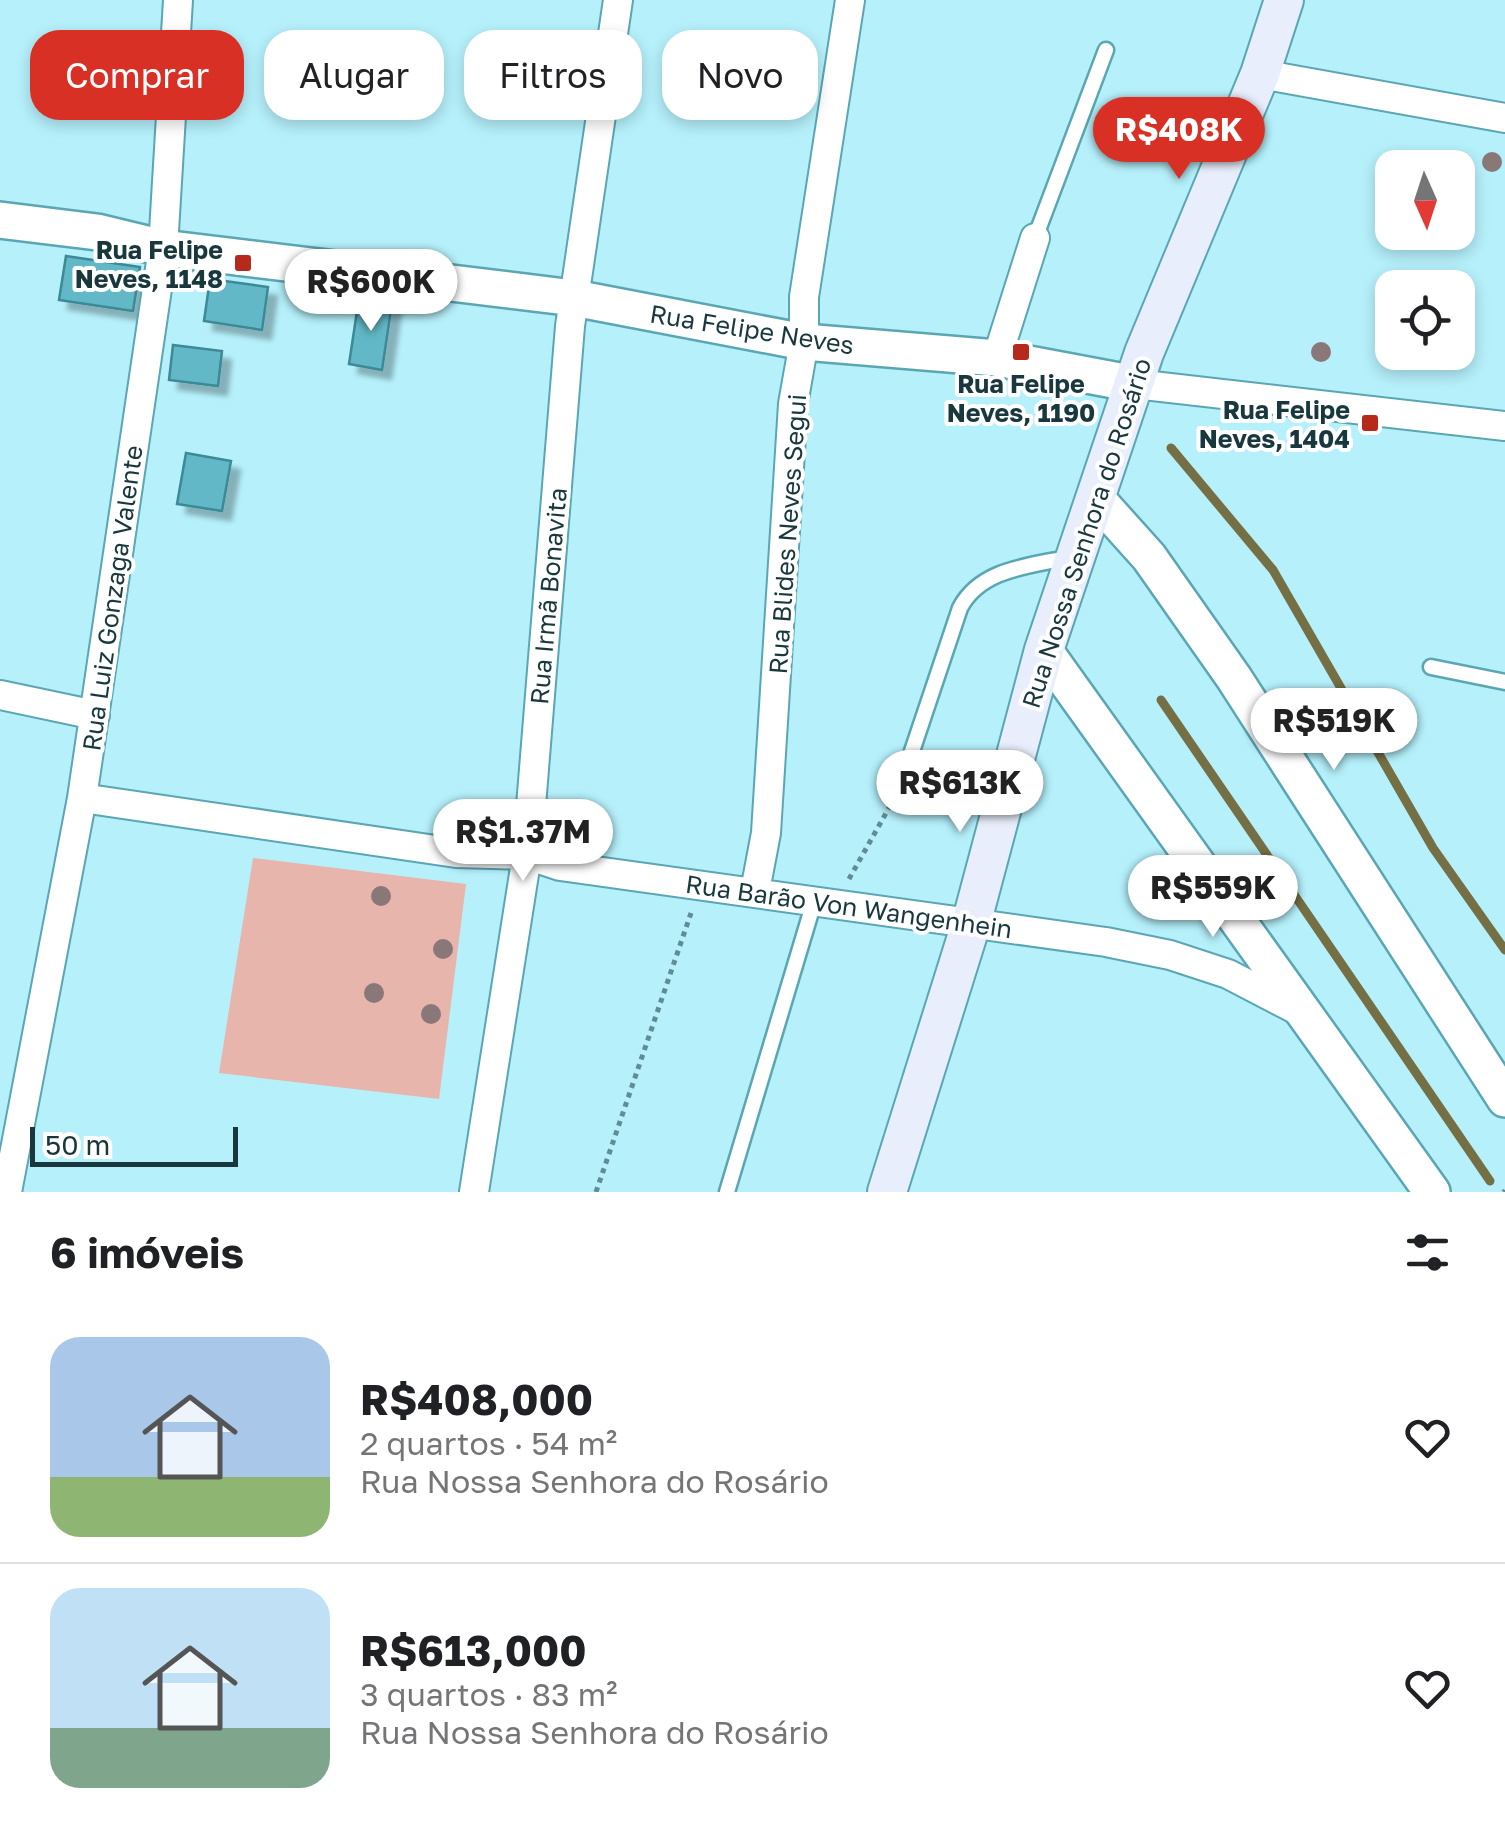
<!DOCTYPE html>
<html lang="pt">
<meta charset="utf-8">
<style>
:root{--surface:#fff;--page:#f2f2f2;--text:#202124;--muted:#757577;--line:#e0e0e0;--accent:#d93025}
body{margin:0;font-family:"Golos Text",sans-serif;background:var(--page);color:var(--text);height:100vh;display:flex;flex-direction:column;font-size:38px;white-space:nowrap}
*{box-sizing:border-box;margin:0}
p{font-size:32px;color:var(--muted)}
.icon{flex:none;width:55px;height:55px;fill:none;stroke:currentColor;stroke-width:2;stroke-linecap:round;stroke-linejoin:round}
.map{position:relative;height:1192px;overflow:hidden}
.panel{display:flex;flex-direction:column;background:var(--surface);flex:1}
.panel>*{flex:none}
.top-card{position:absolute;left:30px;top:30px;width:1000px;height:90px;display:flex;gap:20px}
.needle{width:65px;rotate:177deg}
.controls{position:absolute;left:1375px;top:150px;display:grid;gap:20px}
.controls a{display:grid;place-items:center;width:100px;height:100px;border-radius:20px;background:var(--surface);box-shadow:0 5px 15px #0003;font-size:50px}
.scale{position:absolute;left:30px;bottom:25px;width:208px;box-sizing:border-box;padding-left:10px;border:5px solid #18383d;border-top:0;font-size:28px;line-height:35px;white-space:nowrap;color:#18383d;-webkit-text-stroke:8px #fff;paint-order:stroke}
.price{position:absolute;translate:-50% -85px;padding:0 22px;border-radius:35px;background:#fff;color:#222;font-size:32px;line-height:65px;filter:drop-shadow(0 2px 5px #0008)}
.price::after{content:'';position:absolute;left:50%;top:60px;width:30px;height:22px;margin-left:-15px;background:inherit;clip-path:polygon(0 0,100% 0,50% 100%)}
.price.on{background:var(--accent);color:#fff}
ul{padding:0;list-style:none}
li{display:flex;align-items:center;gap:30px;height:250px;padding:0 50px}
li+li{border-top:2px solid var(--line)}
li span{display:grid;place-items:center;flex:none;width:280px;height:200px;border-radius:30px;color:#555}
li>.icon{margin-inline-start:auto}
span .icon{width:120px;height:120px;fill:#fffc;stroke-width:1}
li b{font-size:42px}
h2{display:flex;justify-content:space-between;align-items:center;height:120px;padding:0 50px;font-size:42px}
.pill{padding:0 35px;border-radius:30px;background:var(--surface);box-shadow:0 5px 15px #0003;font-size:35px;line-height:90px}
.pill.on{background:var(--accent);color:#fff}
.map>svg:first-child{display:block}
.green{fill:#e8b5ac}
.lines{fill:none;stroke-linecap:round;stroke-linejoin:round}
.stream{stroke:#756f45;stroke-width:9}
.building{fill:#62b8c7;stroke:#3c8996;stroke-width:2.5;filter:url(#shadow)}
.service-casing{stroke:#5aa6b3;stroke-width:19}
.minor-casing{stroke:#5aa6b3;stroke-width:32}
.tertiary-casing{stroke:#5aa6b3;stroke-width:40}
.secondary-casing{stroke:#5aa6b3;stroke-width:42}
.path{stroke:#608c94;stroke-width:5;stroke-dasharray:5 5;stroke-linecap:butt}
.service{stroke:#fff;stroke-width:14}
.minor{stroke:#fff;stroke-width:28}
.tertiary{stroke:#fff;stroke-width:35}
.secondary{stroke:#e9eefc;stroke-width:38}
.tree{fill:#8a7778}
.poi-dot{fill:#b7291b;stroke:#fff;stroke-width:4}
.labels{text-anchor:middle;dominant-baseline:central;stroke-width:8;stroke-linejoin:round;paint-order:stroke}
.poi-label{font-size:25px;font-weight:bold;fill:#18383d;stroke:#fff;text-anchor:end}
.street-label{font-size:25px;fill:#18383d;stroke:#fff}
</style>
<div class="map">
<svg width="1505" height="1192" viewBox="0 0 1505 1192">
<defs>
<filter id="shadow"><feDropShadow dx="9" dy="9" stdDeviation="2.5" flood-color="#0004"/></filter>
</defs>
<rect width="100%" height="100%" fill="#b5f0fb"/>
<path class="green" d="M253,858L466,884L439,1099L219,1073Z"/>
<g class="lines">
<path class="stream" d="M1171,448L1273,570L1433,848L1505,950
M1161,700L1490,1181"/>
</g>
<path class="building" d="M66,256L140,267L133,311L59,300Z
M210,279L268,287L262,330L204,321Z
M359,298L392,303L382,370L349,364Z
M173,345L222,351L218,386L169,380Z
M186,453L231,461L222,511L177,504Z"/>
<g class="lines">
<defs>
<path id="service" d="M1035,238L1106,50
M1431,667L1505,682
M899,790L960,608C981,568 1031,566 1071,557
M727,1192L814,902"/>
<path id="minor" d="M1260,74L1505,118
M997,358L1035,238
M1135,384L1505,426
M0,695L95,715
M82,798L456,853L527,855L560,866L1106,942L1170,955L1228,974L1301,1012
M755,891L766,833L793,404L804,342V297L850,0
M7,1192L82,798L163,248L178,0
M474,1192L527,855L570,326L618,0"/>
<path id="tertiary" d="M0,220L97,232L163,248L574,298L804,342L997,358L1135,384
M1096,498L1149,557L1234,678L1505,1099
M1044,650L1432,1192"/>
<path id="secondary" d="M887,1192L971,924L1044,650L1144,353L1260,74L1284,0"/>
</defs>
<use href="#service" class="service-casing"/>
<use href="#minor" class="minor-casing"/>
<use href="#tertiary" class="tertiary-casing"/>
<use href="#secondary" class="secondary-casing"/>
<path class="path" d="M849,879L890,806
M596,1192L691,913
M1504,1192L1505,1190"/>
<use href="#service" class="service"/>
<use href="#minor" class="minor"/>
<use href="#tertiary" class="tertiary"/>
<use href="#secondary" class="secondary"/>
</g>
<g class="tree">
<circle cx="1492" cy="162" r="10"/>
<circle cx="1321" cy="352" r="10"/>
<circle cx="381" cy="896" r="10"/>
<circle cx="443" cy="949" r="10"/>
<circle cx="374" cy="993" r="10"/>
<circle cx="431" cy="1014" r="10"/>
</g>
<g class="poi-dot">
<rect x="233" y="253" width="20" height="20" rx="5"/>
<rect x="1011" y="342" width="20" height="20" rx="5"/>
<rect x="1360" y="413" width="20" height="20" rx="5"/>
</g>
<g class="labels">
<g class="poi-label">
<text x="223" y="249">Rua Felipe<tspan x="223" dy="29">Neves, 1148</tspan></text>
<text x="1021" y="383" text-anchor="middle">Rua Felipe<tspan x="1021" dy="29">Neves, 1190</tspan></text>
<text x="1350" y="409">Rua Felipe<tspan x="1350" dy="29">Neves, 1404</tspan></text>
</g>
<g class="street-label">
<text transform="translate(752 329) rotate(9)">Rua Felipe Neves</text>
<text transform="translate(1086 533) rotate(-72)">Rua Nossa Senhora do Rosário</text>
<text transform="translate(787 534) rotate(-86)">Rua Blides Neves Segui</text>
<text transform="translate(548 596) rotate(-85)">Rua Irmã Bonavita</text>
<text transform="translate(112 598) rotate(-82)">Rua Luiz Gonzaga Valente</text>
<text transform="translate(849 906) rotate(8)">Rua Barão Von Wangenhein</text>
</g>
</g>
</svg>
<div class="controls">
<a><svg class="needle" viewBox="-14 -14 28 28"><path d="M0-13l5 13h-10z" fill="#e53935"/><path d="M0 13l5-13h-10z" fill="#757577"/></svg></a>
<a><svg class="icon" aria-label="locate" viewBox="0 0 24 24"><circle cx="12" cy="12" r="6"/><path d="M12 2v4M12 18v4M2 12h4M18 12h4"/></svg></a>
</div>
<div class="scale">50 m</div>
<b class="price on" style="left:1179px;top:182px">R$408K</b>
<b class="price" style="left:371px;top:334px">R$600K</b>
<b class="price" style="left:1334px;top:773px">R$519K</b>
<b class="price" style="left:960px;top:835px">R$613K</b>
<b class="price" style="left:523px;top:884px">R$1.37M</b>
<b class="price" style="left:1213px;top:940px">R$559K</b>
<div class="top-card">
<a class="pill on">Comprar</a>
<a class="pill">Alugar</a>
<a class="pill">Filtros</a>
<a class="pill">Novo</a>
</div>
</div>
<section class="panel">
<h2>6 imóveis<svg class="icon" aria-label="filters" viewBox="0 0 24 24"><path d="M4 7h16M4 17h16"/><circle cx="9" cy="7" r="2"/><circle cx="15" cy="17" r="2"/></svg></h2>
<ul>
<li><span style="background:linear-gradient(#a9c7e8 70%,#8fb573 0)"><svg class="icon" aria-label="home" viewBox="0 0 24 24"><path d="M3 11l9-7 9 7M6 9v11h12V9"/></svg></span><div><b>R$408,000</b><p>2 quartos · 54 m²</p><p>Rua Nossa Senhora do Rosário</p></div><svg class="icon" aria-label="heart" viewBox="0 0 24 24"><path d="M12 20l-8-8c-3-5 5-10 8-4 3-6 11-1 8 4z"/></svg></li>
<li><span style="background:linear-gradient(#bfe0f5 70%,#7fa58c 0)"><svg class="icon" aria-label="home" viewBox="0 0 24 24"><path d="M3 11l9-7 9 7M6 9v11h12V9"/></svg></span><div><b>R$613,000</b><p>3 quartos · 83 m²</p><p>Rua Nossa Senhora do Rosário</p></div><svg class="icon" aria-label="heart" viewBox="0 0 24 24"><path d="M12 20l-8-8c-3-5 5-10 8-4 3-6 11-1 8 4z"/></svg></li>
</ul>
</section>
